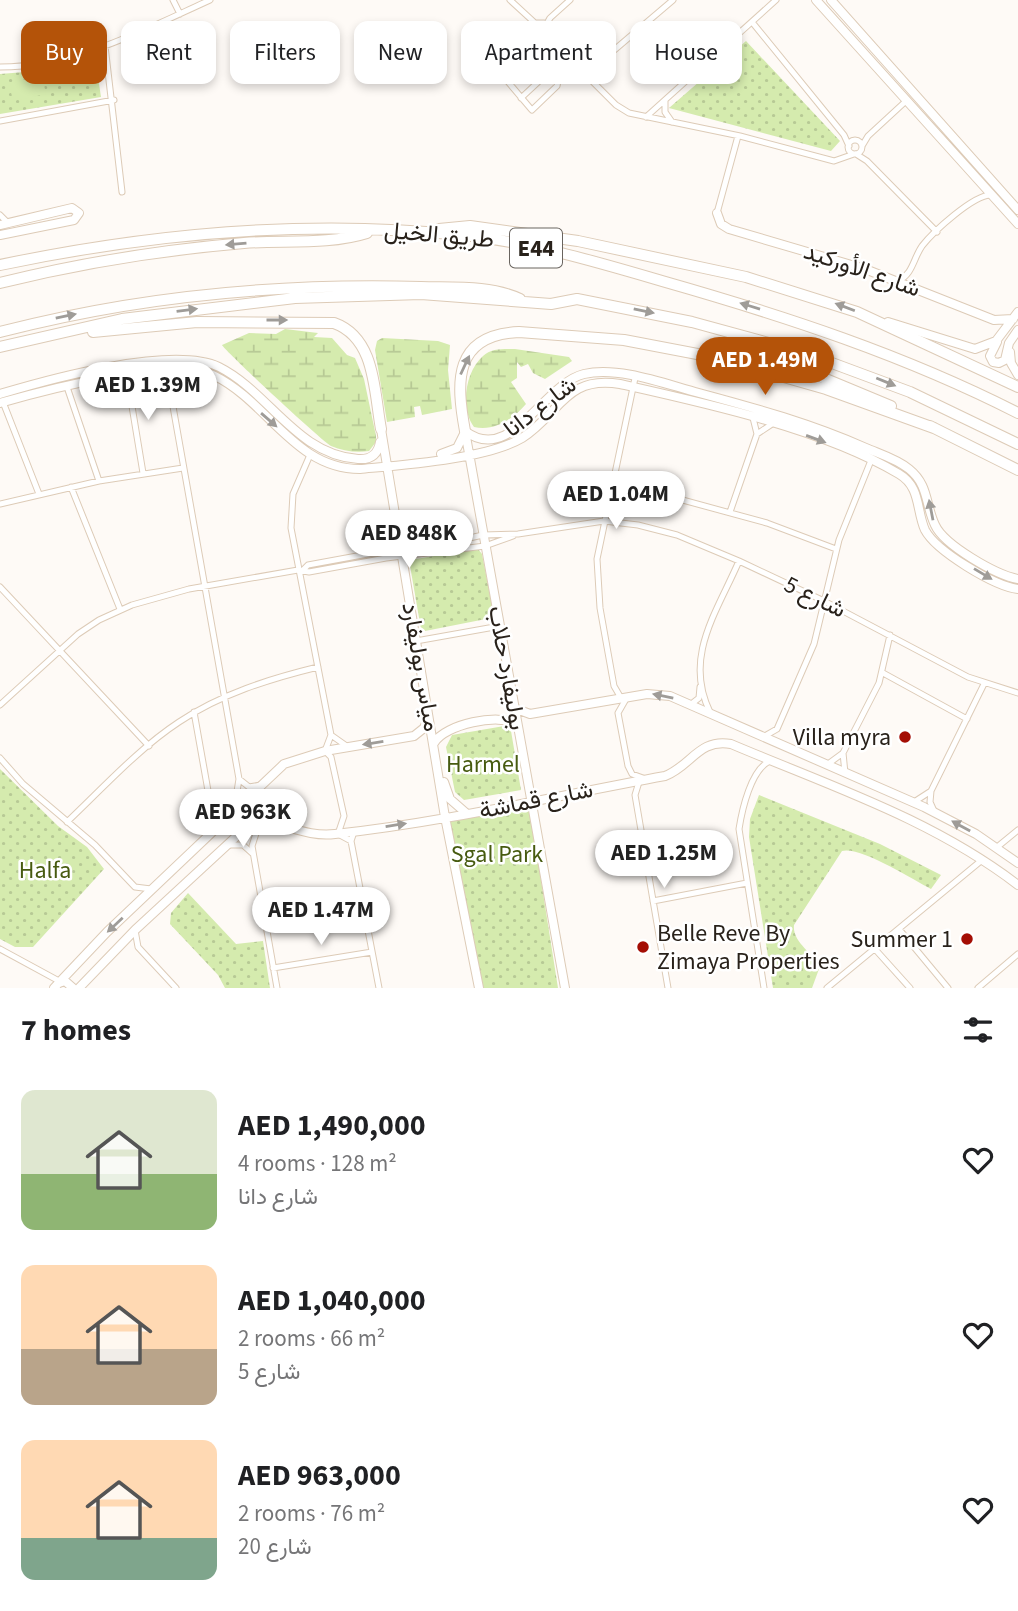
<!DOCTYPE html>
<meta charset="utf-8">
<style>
:root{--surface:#fff;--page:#f2f2f2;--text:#202124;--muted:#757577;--accent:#b45309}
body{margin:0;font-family:"Source Sans 3",Vazirmatn,sans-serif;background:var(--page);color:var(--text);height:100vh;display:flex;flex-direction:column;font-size:26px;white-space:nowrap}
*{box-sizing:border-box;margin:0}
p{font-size:23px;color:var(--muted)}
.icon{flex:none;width:38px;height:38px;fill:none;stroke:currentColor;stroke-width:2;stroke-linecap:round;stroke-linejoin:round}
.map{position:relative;height:988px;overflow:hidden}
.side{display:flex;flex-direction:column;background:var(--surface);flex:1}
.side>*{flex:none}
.banner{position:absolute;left:21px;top:21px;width:976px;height:63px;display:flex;gap:14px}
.price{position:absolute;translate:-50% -60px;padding:0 16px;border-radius:24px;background:#fff;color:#222;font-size:23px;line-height:46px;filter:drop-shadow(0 2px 4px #0008)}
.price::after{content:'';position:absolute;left:50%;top:42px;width:21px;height:16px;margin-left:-10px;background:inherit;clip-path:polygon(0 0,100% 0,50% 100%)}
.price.on{background:var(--accent);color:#fff}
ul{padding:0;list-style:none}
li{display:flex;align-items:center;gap:21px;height:175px;padding:0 21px}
li span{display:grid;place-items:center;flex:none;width:196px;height:140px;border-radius:14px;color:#555}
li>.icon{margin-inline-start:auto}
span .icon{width:84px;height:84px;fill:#fffc;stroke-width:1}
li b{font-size:30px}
h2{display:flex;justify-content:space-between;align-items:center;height:84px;padding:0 21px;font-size:30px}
.tag{padding:0 24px;border-radius:14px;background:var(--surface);box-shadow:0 4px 10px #0003;font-size:24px;line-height:63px}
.tag.on{background:var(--accent);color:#fff}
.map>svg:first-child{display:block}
.wetland{fill:url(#wetland-marsh)}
.park{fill:url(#park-dots)}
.pitch{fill:#d5ebae}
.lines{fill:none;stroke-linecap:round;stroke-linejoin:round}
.street-casing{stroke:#ddcbb7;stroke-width:7}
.secondary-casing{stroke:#ddcbb7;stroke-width:10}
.highway-casing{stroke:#ddcbb7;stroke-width:12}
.street{stroke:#fff;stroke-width:5}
.secondary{stroke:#fff;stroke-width:8}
.highway{stroke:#fff;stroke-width:10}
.oneway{fill:#9f9c98}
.poi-dot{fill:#a40e05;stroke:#fff;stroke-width:2.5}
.labels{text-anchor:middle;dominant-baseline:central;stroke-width:5;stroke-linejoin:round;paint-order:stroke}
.shield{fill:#fff;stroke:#69645f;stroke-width:2}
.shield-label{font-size:23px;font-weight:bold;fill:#29221b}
.street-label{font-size:24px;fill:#29221b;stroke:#fff}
.poi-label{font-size:24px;fill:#29221b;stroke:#fff;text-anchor:end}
.park-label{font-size:24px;fill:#475b10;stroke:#fff}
</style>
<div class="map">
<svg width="1018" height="988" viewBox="0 0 1018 988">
<defs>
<pattern id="wetland-marsh" width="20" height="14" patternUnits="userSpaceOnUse" patternTransform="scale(1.75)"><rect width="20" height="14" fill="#d5ebae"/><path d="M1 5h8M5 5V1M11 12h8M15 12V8" fill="none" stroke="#b7c995"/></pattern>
<pattern id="park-dots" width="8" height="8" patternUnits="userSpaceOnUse" patternTransform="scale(1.75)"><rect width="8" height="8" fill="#d5ebae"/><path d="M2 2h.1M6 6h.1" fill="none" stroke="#b7c995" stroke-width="1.8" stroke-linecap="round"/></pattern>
</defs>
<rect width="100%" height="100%" fill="#fefaf6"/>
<path class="wetland" d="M285,329L318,333L314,337L332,338L347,355L355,358L364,379L376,436V442L369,451C356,453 343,451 331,446C322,441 226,352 222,345L249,333L276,334Z
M382,338L438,341L450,345L448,370L452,409L422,415L420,406L414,407L415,417L387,422L375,350L377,341Z
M515,349L569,357L572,361L545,379L533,373L528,364L521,367L517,362V378L511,382L526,404C514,418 495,432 474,427C460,408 465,372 483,356C491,348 504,349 515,349Z"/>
<path class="park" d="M746,41L840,141L831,151L669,108Z
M95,57L101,97L0,114V74L37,71Z
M478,549L482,554L492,605L491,618L425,631L421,629L409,560Z
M510,725L521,790L464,800L455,792L446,747L452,735Z
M0,769L58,826L87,847L104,869L33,947H15L0,939Z
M759,795L880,844L941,875L931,889C912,879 860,846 842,851L794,925C792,943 814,952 819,969L812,988H773L749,837L750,819Z
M529,804L558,988H482L449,819Z
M188,893L236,944L263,941L270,988H225L218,975L170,924L171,913Z"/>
<path class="pitch" d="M42,76L46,94L13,101L9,83Z"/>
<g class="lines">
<defs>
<path id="street" d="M173,0L180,14
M510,0L535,23
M752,22L844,135L849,146
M545,27L550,18L570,0
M543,32L616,105L629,113L740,136L834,161L854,154
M105,46L122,192
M0,67C75,67 144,30 210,0
M586,74L673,0
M510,84L536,61C546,63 560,76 557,86L532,110L531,109C520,96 509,83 498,70L534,32L535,23H544L543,32H534
M521,98L550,71
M665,101V112L672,122
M646,117L776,0
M0,121L114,100
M848 147a7 7 0 1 1 14 0a7 7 0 1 1-14 0Z
M862,146L868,136L906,101
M856,154L867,161L937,232
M717,213L738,136
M0,215L8,223
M898,281C913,274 913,259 922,246C933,232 973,195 991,195
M159,372L169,384L239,779L234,810
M127,376L143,473
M67,387L99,481
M3,402L39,494
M757,434L772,424
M310,455L293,494L291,528L331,735L325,751L331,757L344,816L338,834L351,841
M613,481L767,523L836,549
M71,487L120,609
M0,504L99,481L183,468
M730,512L757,434L753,418
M303,570L308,565L395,549L410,551L483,535L518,534L604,521L638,525L677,535L739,561L824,601L968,677L1018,693
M0,587L149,746
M416,641L500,626
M883,673L967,719
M621,698L614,686L600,608L597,559L635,378
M626,699L618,713L628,766L632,774L643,778
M0,705L78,634L99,620L132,605L189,589L298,570L309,572L386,558L485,546L513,536
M690,705L699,698L700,687
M194,712L215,830
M710,712C683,657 717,612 739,561
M331,735L348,747
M763,737L777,729L814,644L839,540L872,458
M843,753L845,773
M0,758L23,784L95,845L135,887L151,889
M828,764L843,753L879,683L890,635
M239,779L249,787L261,785
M639,782L635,795L668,988
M931,791L930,802L934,811
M914,802L931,791L984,684
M260,821L252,846L277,988
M67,822C103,788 138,749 179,722C221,694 269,679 318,667
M354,832L351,841L379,988
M228,845H243L253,854
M996,848L1018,830
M653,901L747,883
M899,929L948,988
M135,930L138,947L176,988
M874,948L910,988
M0,949L59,981
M273,968L372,952
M764,988L739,829C742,810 751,769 770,761
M827,988L982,860
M978,988L1018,954"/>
<path id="secondary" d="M816,0L1018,224
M831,0L1018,210
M717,213L721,224L729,229L865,269L994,320L1013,319
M0,225L72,208L79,213L74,220L0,235
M888,322L975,349L996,341L1018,312
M997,342L990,356L993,362L999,363L1005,360L1009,343L1018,330
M1010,352L1011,363L1018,375
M0,394C50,379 173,345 219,367C269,392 297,455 358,459C371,460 378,454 380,442
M0,403C45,390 174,356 215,376C268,402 295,469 360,469C402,465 487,459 522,438C560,414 565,375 620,384C705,403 824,429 899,474C921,487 916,510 925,530C936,551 994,586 1018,589
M381,429L445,817L479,988
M465,431C511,466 543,384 584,374C619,366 665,384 699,393C755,408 812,424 866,448C880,454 897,459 909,469C929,485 925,504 935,525C944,545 996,575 1018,579
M465,431L565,988
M441,454L457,448L464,434
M514,708L530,714L647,694L670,696L924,807L976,834L1018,863
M434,743C445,724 499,713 517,724
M444,782L450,799L466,813
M59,983L65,981L73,988
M54,988L107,932L284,764L325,751L414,736L424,728L428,718
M79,988L135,930L252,822C278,818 302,838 335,834C446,822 555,796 665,776C691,766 699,738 731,744C830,786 932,819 1018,885"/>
<path id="highway" d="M439,229L470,226L578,241L746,277L857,312L1018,387
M0,265C152,233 307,219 462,235C530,242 597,262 662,281C785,316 904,355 1018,413
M0,283C80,263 162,250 244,243C284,240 329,245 367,233
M0,332C138,296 278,283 421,287C453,288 490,285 520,299
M93,332L197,322L334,323C376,338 374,392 381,429
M731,334L761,352L891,406
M0,347L122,319L295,298L421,294L551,304L577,299L692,322L805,353L910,392L1018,444
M930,426L1018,470
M465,431C456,382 453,335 519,332L624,340L713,357L826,389L934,428"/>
</defs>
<use href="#street" class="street-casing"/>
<use href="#secondary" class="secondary-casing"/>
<use href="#highway" class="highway-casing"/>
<use href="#street" class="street"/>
<use href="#secondary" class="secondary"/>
<use href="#highway" class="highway"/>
</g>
<defs><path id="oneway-solid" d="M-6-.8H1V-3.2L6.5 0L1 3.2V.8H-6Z" transform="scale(1.75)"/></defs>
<g class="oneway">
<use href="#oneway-solid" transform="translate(236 244) rotate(175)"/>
<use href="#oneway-solid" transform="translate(750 306) rotate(-163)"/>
<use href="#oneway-solid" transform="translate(845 307) rotate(-159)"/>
<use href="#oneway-solid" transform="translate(187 310) rotate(-7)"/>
<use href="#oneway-solid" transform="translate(644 311) rotate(12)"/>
<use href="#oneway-solid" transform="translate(66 316) rotate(-12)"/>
<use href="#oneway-solid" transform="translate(277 320)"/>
<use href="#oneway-solid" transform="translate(465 365) rotate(-65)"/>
<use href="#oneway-solid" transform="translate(886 382) rotate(22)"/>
<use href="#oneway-solid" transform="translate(269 420) rotate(41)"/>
<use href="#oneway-solid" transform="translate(816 439) rotate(20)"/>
<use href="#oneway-solid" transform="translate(931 510) rotate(-101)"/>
<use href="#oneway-solid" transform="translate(983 574) rotate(31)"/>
<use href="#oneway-solid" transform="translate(663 696) rotate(-169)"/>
<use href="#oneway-solid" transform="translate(373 743) rotate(171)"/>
<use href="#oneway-solid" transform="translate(396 825) rotate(-9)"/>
<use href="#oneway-solid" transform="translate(961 826) rotate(-151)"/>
<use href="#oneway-solid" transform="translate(115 925) rotate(137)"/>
</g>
<g class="poi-dot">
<circle cx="905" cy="737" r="7"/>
<circle cx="967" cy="939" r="7"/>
<circle cx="643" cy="947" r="7"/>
</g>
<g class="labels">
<rect class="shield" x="510" y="228.5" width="52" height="39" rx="5"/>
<g class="shield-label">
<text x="536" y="248">E44</text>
</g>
<g class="street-label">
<text transform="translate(439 235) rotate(5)">طريق الخيل</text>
<text transform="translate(862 270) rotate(19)">شارع الأوركيد</text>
<text transform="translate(540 407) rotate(-37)">شارع دانا</text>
<text transform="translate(815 597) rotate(26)">شارع 5</text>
<text transform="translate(421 667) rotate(80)">مياس بوليفارد</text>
<text transform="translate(507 668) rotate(80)">بوليفارد حلاب</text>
<text transform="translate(536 800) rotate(-11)">شارع قماشة</text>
</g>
<g class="poi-label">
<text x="891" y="737">Villa myra</text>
<text x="657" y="933" text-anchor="start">Belle Reve By<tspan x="657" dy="28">Zimaya Properties</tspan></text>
<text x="953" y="939">Summer 1</text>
</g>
<g class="park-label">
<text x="483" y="764">Harmel</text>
<text x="497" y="854">Sgal Park</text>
<text x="45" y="870">Halfa</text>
</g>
</g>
</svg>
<b class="price on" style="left:765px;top:397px">AED 1.49M</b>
<b class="price" style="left:148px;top:422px">AED 1.39M</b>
<b class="price" style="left:616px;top:531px">AED 1.04M</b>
<b class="price" style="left:409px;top:570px">AED 848K</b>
<b class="price" style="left:243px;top:849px">AED 963K</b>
<b class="price" style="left:664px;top:890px">AED 1.25M</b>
<b class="price" style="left:321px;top:947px">AED 1.47M</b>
<div class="banner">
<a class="tag on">Buy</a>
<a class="tag">Rent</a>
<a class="tag">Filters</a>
<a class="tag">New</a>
<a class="tag">Apartment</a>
<a class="tag">House</a>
</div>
</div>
<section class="side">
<h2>7 homes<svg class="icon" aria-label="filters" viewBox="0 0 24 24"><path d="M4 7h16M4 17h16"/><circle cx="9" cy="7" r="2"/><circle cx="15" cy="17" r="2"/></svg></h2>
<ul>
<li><span style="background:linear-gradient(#dfe7d0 60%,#8fb573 0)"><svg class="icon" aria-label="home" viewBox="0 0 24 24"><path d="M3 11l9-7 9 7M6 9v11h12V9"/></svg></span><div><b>AED 1,490,000</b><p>4 rooms · 128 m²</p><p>شارع دانا</p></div><svg class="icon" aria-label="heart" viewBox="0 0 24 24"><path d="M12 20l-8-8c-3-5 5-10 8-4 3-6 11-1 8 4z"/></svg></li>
<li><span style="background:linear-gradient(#ffd9b3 60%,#b9a48a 0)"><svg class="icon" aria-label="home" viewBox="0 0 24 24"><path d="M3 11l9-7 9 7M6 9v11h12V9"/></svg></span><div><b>AED 1,040,000</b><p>2 rooms · 66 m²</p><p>شارع 5</p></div><svg class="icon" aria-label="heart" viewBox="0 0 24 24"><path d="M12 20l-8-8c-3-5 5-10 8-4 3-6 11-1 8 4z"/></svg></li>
<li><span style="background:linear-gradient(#ffd9b3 70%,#7fa58c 0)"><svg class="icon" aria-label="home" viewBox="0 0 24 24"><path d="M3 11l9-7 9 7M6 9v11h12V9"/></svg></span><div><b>AED 963,000</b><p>2 rooms · 76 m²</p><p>شارع 20</p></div><svg class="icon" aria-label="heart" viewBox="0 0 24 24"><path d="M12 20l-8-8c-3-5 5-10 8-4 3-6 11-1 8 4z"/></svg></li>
</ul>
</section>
